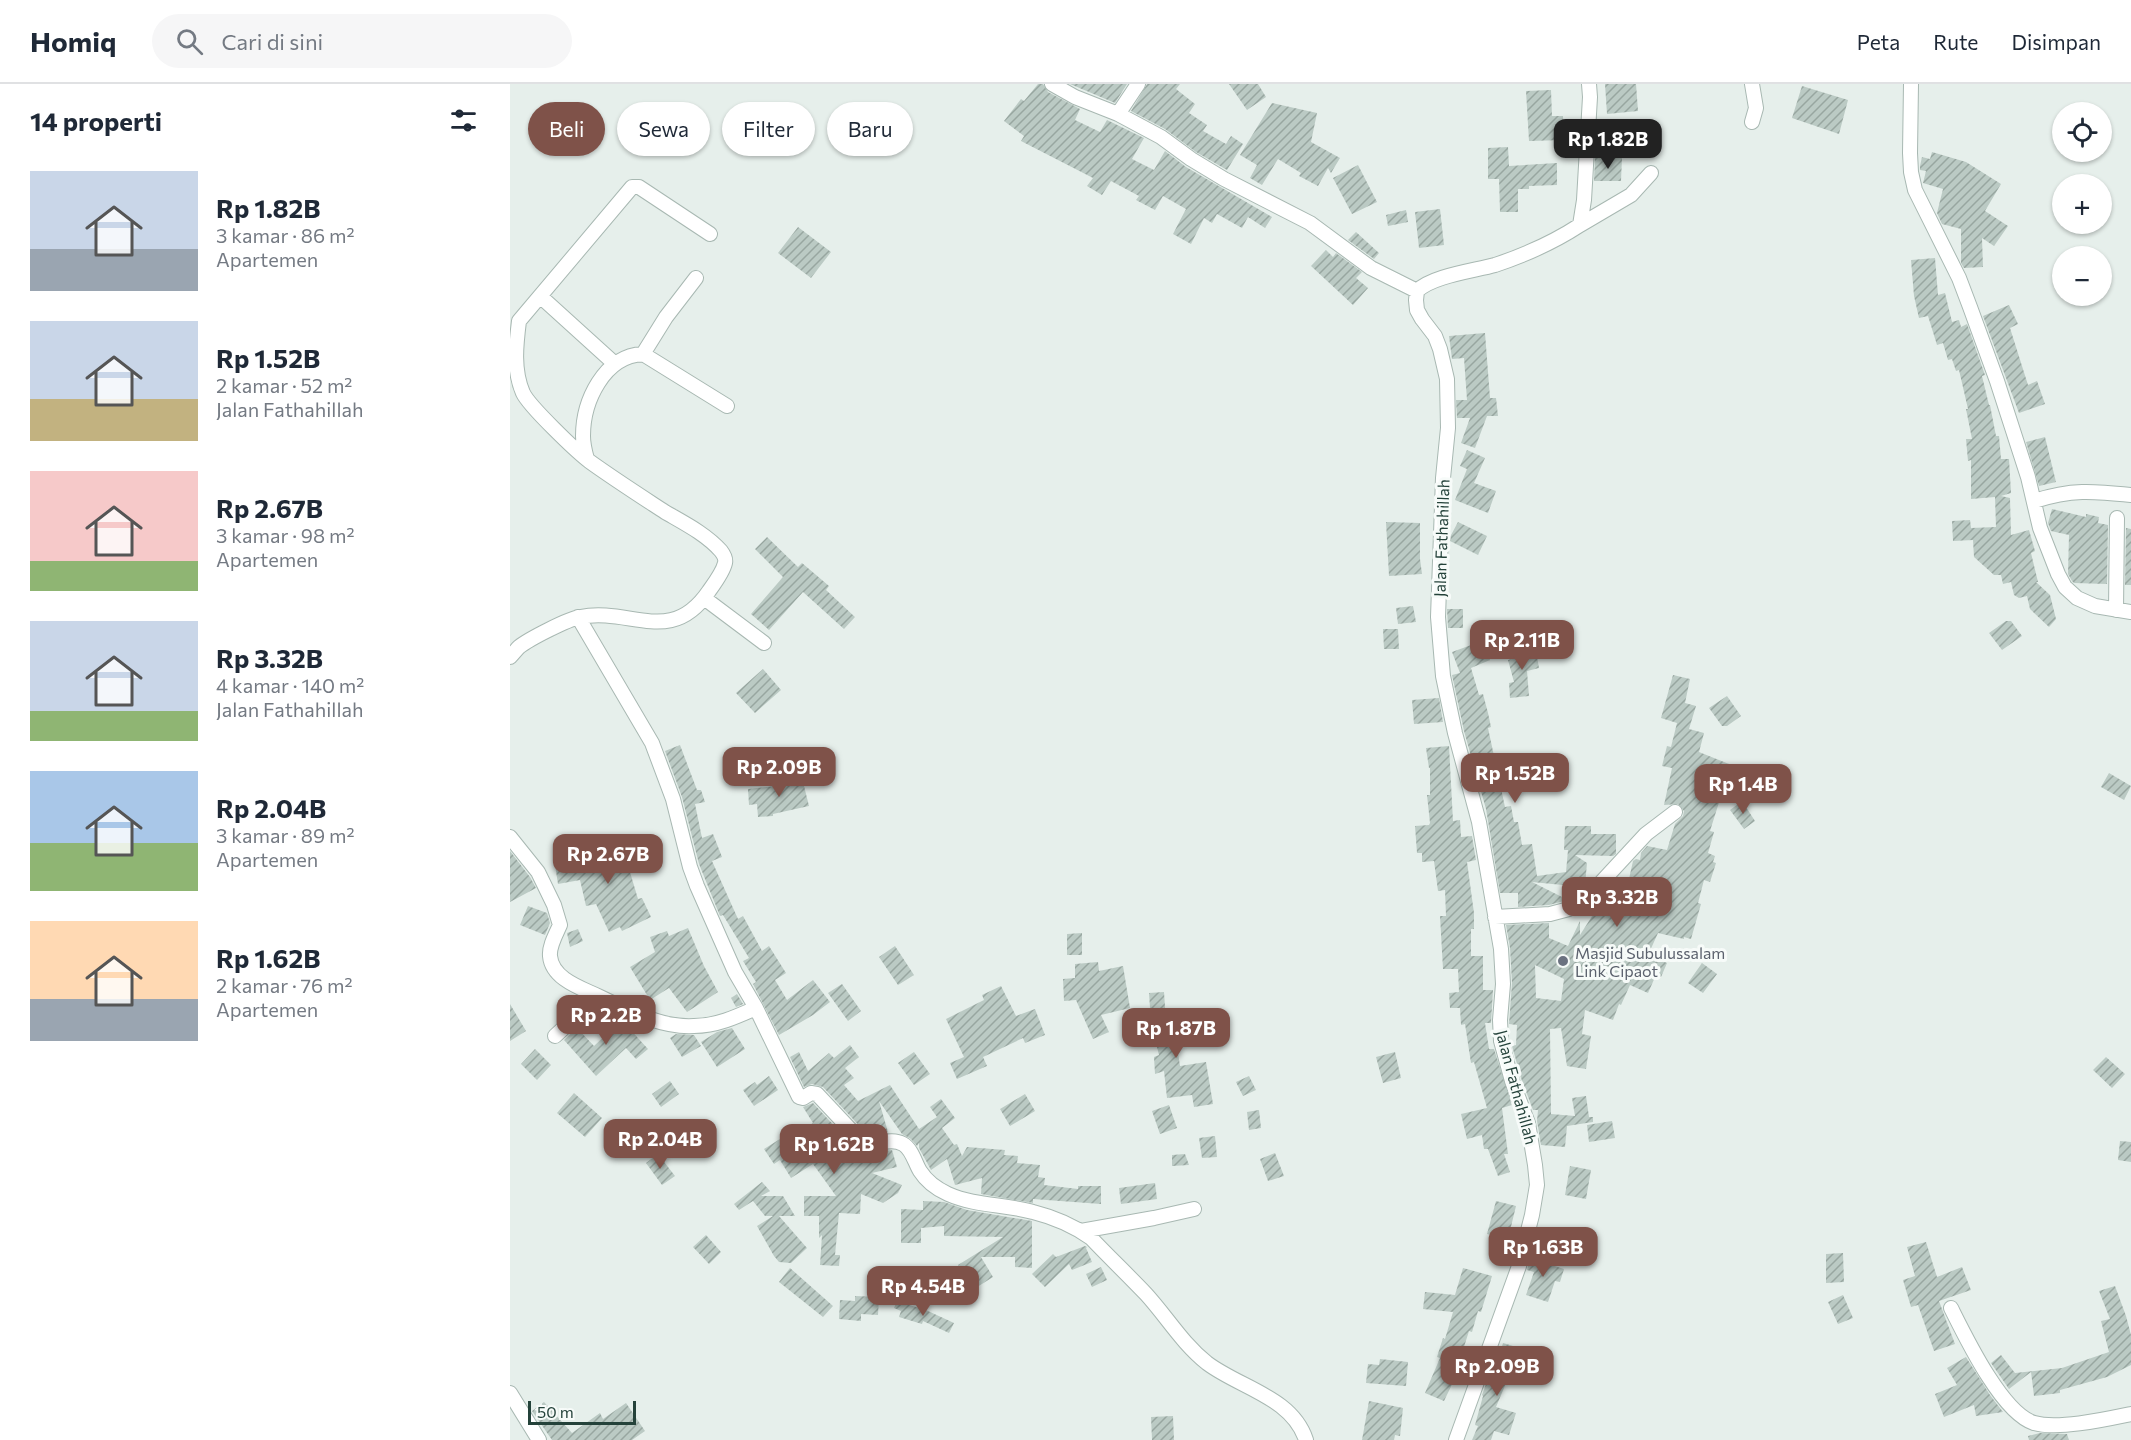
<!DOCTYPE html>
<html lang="id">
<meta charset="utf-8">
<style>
:root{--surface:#fff;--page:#f6f6f7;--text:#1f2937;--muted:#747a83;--line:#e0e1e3;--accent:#7f5249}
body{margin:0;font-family:Commissioner,sans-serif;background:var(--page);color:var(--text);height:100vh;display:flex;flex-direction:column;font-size:22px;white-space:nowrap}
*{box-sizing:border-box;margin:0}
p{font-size:20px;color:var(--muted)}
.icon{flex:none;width:33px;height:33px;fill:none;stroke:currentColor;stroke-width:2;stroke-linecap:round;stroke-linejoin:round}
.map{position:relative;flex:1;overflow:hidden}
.panel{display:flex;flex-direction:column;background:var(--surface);width:510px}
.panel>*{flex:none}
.top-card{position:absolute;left:18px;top:18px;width:570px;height:54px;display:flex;gap:12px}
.fabs{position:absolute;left:1542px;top:18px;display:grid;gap:12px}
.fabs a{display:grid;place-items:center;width:60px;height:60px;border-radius:50%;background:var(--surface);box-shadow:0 2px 4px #0004;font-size:30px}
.scale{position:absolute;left:18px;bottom:15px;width:108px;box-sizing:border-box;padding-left:6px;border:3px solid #24423a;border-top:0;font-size:16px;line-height:21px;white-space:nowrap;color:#24423a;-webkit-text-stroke:4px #f7fbf9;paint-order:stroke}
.price{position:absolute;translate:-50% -51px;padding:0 14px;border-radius:12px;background:var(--accent);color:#fff;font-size:20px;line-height:39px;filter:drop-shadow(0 2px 3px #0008)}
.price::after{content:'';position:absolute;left:50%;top:36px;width:18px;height:14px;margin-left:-9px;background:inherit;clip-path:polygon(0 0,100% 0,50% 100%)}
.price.on{background:#222;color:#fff}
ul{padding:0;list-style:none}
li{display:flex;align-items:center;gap:18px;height:150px;padding:0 30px}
li span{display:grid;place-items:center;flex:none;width:168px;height:120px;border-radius:0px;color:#555}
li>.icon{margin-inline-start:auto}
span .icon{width:72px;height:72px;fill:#fffc;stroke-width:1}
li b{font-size:26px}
h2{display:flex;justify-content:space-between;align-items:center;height:72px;padding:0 30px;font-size:26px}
.pill{padding:0 21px;border-radius:27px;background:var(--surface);box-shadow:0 2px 4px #0004;font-size:21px;line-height:54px}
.pill.on{background:var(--accent);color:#fff}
header{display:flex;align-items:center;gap:36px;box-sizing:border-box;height:84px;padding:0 30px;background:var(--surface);border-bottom:2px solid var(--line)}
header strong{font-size:28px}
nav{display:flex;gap:33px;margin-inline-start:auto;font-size:21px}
.search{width:420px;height:54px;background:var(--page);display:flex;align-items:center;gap:15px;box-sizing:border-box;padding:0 21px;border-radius:33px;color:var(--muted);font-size:22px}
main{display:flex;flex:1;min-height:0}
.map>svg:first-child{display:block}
.building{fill:url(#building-hatch);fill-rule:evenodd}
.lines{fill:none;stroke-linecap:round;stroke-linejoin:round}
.minor-casing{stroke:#a8b8b2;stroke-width:16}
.minor{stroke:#fff;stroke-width:14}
.worship-dot{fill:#6b7280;stroke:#f7fbf9;stroke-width:2}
.labels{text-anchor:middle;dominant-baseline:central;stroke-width:6;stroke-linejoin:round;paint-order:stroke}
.street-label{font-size:16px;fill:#24423a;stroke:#f7fbf9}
.worship-label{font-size:16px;fill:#5b616d;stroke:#f7fbf9;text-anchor:start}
</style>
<header>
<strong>Homiq</strong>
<div class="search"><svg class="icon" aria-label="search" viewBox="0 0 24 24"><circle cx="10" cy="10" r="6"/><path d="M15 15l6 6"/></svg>Cari di sini</div>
<nav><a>Peta</a><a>Rute</a><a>Disimpan</a></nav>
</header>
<main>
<section class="panel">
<h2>14 properti<svg class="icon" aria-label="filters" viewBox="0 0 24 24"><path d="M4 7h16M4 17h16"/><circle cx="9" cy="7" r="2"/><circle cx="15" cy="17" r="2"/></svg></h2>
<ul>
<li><span style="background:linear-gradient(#c9d6e8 65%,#9aa5b1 0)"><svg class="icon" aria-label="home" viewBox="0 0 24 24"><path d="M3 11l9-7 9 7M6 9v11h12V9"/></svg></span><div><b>Rp 1.82B</b><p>3 kamar · 86 m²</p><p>Apartemen</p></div></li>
<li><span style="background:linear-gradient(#c9d6e8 65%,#c2b280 0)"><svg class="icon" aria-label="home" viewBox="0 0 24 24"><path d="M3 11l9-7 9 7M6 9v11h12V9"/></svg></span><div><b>Rp 1.52B</b><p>2 kamar · 52 m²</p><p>Jalan Fathahillah</p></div></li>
<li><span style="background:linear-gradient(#f6c9c9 75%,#8fb573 0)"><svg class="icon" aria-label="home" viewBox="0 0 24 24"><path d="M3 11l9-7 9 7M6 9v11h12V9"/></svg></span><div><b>Rp 2.67B</b><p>3 kamar · 98 m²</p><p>Apartemen</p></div></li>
<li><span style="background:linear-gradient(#c9d6e8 75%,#8fb573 0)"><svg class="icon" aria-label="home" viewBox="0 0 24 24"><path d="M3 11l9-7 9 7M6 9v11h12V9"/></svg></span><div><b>Rp 3.32B</b><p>4 kamar · 140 m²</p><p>Jalan Fathahillah</p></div></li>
<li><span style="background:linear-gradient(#a9c7e8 60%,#8fb573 0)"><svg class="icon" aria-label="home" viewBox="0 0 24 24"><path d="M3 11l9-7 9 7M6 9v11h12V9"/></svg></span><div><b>Rp 2.04B</b><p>3 kamar · 89 m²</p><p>Apartemen</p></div></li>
<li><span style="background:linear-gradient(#ffd9b3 65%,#9aa5b1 0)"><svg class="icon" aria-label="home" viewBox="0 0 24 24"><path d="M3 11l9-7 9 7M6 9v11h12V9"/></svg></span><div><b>Rp 1.62B</b><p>2 kamar · 76 m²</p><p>Apartemen</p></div></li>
</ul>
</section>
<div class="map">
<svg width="1621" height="1356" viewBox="0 0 1621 1356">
<defs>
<pattern id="building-hatch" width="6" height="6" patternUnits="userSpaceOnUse" patternTransform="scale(1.5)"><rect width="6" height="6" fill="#bbcac4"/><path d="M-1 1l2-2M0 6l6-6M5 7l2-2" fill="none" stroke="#98a6a0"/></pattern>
</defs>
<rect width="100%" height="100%" fill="#e6efeb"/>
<path class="building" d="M528,0H533L538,8L570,25L565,36L590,48L597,36L634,54L622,75L644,86L655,67L676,83L762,133L755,144L738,133L732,144L707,130L702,139L694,134L681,160L663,150L676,125L653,112L645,126L626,116L629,112L601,97L592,111L577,102L583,94L511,57L514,52L494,37L511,15L514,17Z
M560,0H617L605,19Z
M637,0H670L666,5L685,20L679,29L697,41L693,47L716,60L721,52L733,60L717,86L686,68L655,45L621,27Z
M719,0H748L756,13L737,26Z
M1095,0H1126L1128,27L1097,30Z
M1292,2L1338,16L1329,50L1282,34Z
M1041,6L1042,32H1053L1054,56L1019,57L1016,7Z
M762,19L807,29L801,58L830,74L821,89L818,84L808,102L789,92L791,89L768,75L752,101L740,94L747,81L730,71Z
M998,63L999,82L1047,79V101L1019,102V105H1008V128H990L989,95H978V64Z
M1422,68L1456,78L1491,100L1475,127L1498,142L1484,162L1472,154L1473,183L1454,184L1451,179V145L1432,140L1427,129L1433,105L1413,99L1416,87L1410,86V82L1412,73L1420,75Z
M1085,74H1112L1111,97H1084Z
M848,81L867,118L842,130L823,94Z
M930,125L934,161L909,164L905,128Z
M896,126L898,138L878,142L876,131Z
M288,143L321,168L301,194L268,169Z
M846,148L869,169L864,175L838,156Z
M816,166L823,173L826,169L852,188L846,194L858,204L843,221L801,182Z
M1425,174L1428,211L1435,209L1442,238L1449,236L1451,243L1457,240L1475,291L1472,292L1479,321H1480L1486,352H1489L1491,375H1499L1501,409L1491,412L1500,414L1501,451L1519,446L1525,467L1521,469L1528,498H1526L1540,511L1546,535L1539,543L1520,525L1517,512L1509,514L1504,511L1501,498L1493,500L1491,491H1484L1464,473L1463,456L1443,457L1442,437L1460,436L1461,444L1486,443L1485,413L1461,415V376L1458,377L1456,355H1462L1456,325H1458L1449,286L1446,287L1442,275L1438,276L1433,259L1427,261L1418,232L1409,234L1404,212L1401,176Z
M1499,221L1508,240L1500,244L1518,301L1527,297L1535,320L1509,329L1473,232Z
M975,249L980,314H986L988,332H977L965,364L951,359L960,334H947L946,316H957L954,274L942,275L939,252Z
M1535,353L1546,398L1529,402L1516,358Z
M957,366L975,374L964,399L986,407L978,429L945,416L957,385L950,382Z
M1542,425L1576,433V430L1589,433L1588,439L1598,441L1597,500L1564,499L1562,497L1558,490L1559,451L1541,447L1538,439Z
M876,438L910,439V475L912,490L879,492Z
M948,438L977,452L968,471L940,457V453Z
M1616,444L1621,445V501H1615Z
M257,453L288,483L292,479L319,502L316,506L345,533L334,545L293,508L259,546L241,530L273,493L245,465Z
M903,522L906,538L888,540L886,524Z
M937,525H953V544H938Z
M1496,537H1501L1512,552L1492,566L1479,549Z
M873,545H888L889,565H874Z
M964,560L965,563L974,560L980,576L961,584L969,611L973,610L978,629L981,643L978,644L995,723L1001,722L1004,738H1008L1012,761L1022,760L1027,792L1056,788L1058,766H1054L1055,742H1081V750H1106V770L1103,772L1065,771L1077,779L1075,801L1073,803L1022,798L1054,814V817L1039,821L1008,823V809H990L976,725L954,647L942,591L950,589L942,568Z
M1025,561L1029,584L1017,587L1019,612L1000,614L999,599L1004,598L998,576L1011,572L1009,564Z
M253,585L271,606L245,629L226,609Z
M1163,591L1180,595L1175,619L1186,622L1179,645L1194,649L1189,668L1229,684L1216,718L1211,712L1200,747L1204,748L1198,769L1205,772L1203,778L1206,779L1200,798L1194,796L1188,819L1191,820L1181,855L1174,853V855L1148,849L1139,869L1142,870L1141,872L1157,879L1151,893L1146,891L1138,909L1120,901L1111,921L1109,920L1103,936L1075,926L1072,950L1081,952L1076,985L1057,982L1051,944L1040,945L1041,1030L1065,1032L1062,1014L1076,1012L1079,1033H1083V1038L1057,1042L1055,1063L1031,1061L1027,1037L1028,1026H1023L1011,994L1002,962L1006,961L1007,941L999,940L1002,899L1000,864L996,841L1039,839V854L1058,862L1070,837V851L1105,796L1117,804L1123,777L1126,775L1130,776L1131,769L1137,762L1157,766L1165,740L1173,732L1174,727L1168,720L1154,721L1162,684L1152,682L1157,662L1161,663L1167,639L1151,634ZM1025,881L1054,895L1051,917L1026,914Z
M1217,612L1231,632L1217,642H1212L1199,624Z
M929,614L933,638L904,640L902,616Z
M170,661L187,706H191L195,718L185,720L192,754L203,750L212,773L202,777L228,835L233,832L252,867L259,862L276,889L265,896L277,916L303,896L320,918L303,931L269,951L243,900L246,898L233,877L239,874L213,831L210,832L189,780L172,713L155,667Z
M939,662L943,737L950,736L951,753L962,752L966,776L957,778L964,829V845H961V872H973V906H983L981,939H975L979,965H984L1002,1021L992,1024L998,1070H994L1000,1088L988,1092L978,1065H974L972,1051L957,1055L951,1030L977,1024L964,978L961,979L955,940L951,941L950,924H940L939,909L949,908L948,885H933L930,832H936L935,806L928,807L924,777L912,778V769H907L905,742L919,741L920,739L917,711H920V684H919L916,664Z
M1599,689L1621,702L1614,716L1591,703Z
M292,694L299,722L263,730V732L248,733L247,720L239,721L238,705L276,701L275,698Z
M1232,717L1245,737L1234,745L1220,726Z
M117,754L125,775L117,778L128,815L132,814L141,833L112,847L110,843L99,848L86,820L76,822L70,796L48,800L45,781L61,778L60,773L99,766L98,762Z
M0,767L20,793L26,804L0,818Z
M18,822L37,829L40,839L35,851L10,841Z
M178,844L194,882L208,908L177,928L159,904L140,916L120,883L145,868L140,853L157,847L159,852Z
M68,845L73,857L60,863L57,849Z
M572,849V871H557V850Z
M385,862L404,891L388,901L369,873Z
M588,878L589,887L613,882L620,924L591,931L599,948L583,955L566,916L554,917L553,895L565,894V880Z
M1192,879L1207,890L1193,909L1178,899Z
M332,900L351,927L338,937L318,909Z
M491,902L506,932L525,925L535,951L515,959L513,954L473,973L477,982L447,995L440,979L454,973L436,935L474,916L472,911Z
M654,908L656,937L663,936L670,982L696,978L703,1020L684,1023L682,1011L657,1014L654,987L645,990L644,973L649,971L641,939L639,909Z
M227,910L233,920L226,923L221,914Z
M0,920L16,947L0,957Z
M107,931L138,965L126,975L116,964L86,992L54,956L67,944L84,962L101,946L96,941Z
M222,944L235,965L207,983L191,958L207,948Z
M166,950L184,951L191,962L172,973L160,954Z
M340,961L349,973L335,984L344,994L334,1001L348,1017L380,1001L409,1045L427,1033L420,1023L431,1015L445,1034L432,1044L444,1061L447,1060L452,1072L457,1063L495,1066L494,1071L508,1072L507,1079L530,1081L528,1093L535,1094L534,1101L568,1105V1102H591V1120L523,1115V1119L471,1110L472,1094L445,1101L437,1075L421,1086L409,1064V1059L407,1062L401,1055L392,1050L369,1017L378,1048L357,1050L313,1003L302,1000L294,1003L280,973L289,968L298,987L319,969L324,974Z
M25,965L41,981L27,996L11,980Z
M404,968L420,990L404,1001L388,979Z
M885,968L891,994L873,999L866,973Z
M1596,973L1615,990L1602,1004L1583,986Z
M259,992L268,1006L244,1022L233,1006L245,998L247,1001Z
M739,992L746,1006L733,1012L726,998Z
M160,997L169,1010L151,1023L142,1010Z
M64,1009L92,1034L75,1053L47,1029Z
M515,1010L525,1027L500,1042L490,1025Z
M303,1019L347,1066L358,1069L382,1066L387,1083L362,1089L392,1101L388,1109L373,1119L351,1110L350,1130L329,1129L325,1171H330L329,1182L310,1181L312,1151L309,1154V1132H294V1112H326L303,1080L281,1094L270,1076L264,1080L254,1065L278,1050L280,1054L303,1039L293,1023Z
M659,1021L667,1044L650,1050L642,1027Z
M749,1026L751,1044L739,1046L737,1028Z
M1102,1037L1105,1054L1079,1058L1077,1041Z
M705,1052L707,1073L692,1074L689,1054Z
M1610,1057L1621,1058V1078L1608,1076Z
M765,1069L774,1092L758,1097L750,1075Z
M148,1070L165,1092L152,1101L136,1079Z
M675,1070L679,1081L662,1082V1071Z
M1060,1082L1081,1086L1076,1115L1055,1111Z
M252,1098L260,1107L251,1112H273L285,1132H269L297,1164L281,1179L269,1178L264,1172L247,1142L263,1132H255L243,1117L229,1126L224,1120Z
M645,1099L647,1115L611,1120L609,1104Z
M413,1117L434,1118L457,1126L522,1137V1184L505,1183V1173H471L483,1193L464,1205L448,1181L493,1153L434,1152V1142L411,1144V1159H391V1125L413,1126Z
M986,1117L1006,1122L998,1155L977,1150Z
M196,1151L211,1168L199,1180L183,1163Z
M1416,1158L1427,1193L1452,1183L1461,1206L1429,1217L1445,1260L1424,1267L1408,1221L1401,1223L1393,1196L1405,1192L1397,1163Z
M575,1162L577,1163L576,1164L582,1178L562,1186L559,1180L535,1203L522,1190L543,1170L546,1173Z
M1333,1169L1334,1198L1316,1199V1170Z
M1021,1170L1040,1176L1038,1180L1054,1185L1050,1198L1045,1197L1038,1218L1016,1211L1024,1188L1017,1186Z
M591,1183L597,1196L582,1203L576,1190Z
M280,1184L323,1222L313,1233L269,1198Z
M953,1184L982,1192L971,1228L968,1227L962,1248L959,1247L947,1285L949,1286L934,1317L915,1309L930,1274L927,1273L933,1254L935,1255L943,1228L913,1225L915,1208L945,1211Z
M1605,1202L1616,1232L1621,1251V1281L1597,1293L1550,1306V1309L1524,1312L1521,1288L1499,1305L1481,1279L1491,1271L1505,1289L1552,1284L1599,1268L1591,1237L1600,1235L1589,1207Z
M1333,1211L1343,1234L1328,1240L1318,1218Z
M345,1212L369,1213L368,1231L351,1230V1237L329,1235L330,1216L345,1217Z
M387,1217L418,1227L444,1239L439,1249L413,1237L412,1240L389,1233L391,1227L384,1224Z
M993,1259L1013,1265L1007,1286L1002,1285L986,1323L1006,1329L999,1351L984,1347L981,1356H962L968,1342L965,1341L973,1312L972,1311L979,1292L983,1294Z
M1456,1273L1480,1311L1493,1328L1466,1332L1464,1321L1434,1333L1425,1310L1447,1301L1437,1284Z
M870,1275L898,1278L896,1302L856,1299L858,1280L869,1281Z
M859,1317L893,1324L890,1352L885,1351L884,1356H852Z
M34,1318L62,1349L90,1329L93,1335L116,1319L135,1347L122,1356H42L22,1327Z
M663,1332L664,1356H642L641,1333Z
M1530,1349L1557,1350L1559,1356H1519L1518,1352Z"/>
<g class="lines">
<defs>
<path id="minor" d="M542,0L565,13L608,30
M628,0L608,30L651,53L681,75L714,95L800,139L861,184L907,207
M1242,0L1246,24L1242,38
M1401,0L1400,69L1401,88L1405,106L1449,194L1460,223L1487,297L1518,393L1530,444L1548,490L1555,503L1567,514L1585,522L1621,528
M1070,141L1121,111L1141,89
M907,207L906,216L907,226L912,235L925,252L930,265L937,295L938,344L933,394L928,533L933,592L945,649L969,738L991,865L993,900L990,936L991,957L1002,997L1018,1039L1025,1081L1027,1101L1022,1131L1009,1182L946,1356
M907,207C922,192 963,187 985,181C1015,171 1044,158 1070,141L1074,116L1080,13L1079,0
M30,212L105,280
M133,270L217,322
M77,375C75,368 73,359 73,352C73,317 94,272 133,270L156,233L186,194
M1524,417C1562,405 1582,407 1621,411
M194,514L254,559
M1606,526L1607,434
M68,533L142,659L163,715L180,783L187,802L225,888L246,924
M0,573C3,570 6,566 9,563C19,555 58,535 70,533C121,523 161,563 199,507C204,500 213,488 215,479C216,475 214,471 211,467C196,450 174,439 155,428C129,411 104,395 79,377C66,367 19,322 13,309C3,286 6,261 9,237L122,103H129L200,150
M0,753L28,788L44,821L50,841C46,850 39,862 40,872C42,895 71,904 88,912C118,926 150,944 184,942C206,942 226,933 246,924L289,1013L293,1014L301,1009L307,1010L353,1059C367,1062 380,1053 393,1060C402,1065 405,1079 410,1087C417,1098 427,1105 438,1110C465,1122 495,1120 523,1128C543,1133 564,1142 581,1154C599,1173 618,1191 636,1210C657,1233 672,1259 697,1279C730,1304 782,1313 796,1356
M985,833L1040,830L1059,825L1086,804L1136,750L1165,728
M45,952L88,912
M571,1147L644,1134L684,1125
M1441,1224C1456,1254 1492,1329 1524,1339C1548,1346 1597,1335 1621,1330
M0,1309L29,1356"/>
</defs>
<use href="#minor" class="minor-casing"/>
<use href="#minor" class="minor"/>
</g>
<circle class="worship-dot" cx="1053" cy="877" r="6"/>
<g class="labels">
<g class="street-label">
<text transform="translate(931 454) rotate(-88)">Jalan Fathahillah</text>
<text transform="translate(1007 1003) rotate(75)">Jalan Fathahillah</text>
</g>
<g class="worship-label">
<text x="1065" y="868">Masjid Subulussalam<tspan x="1065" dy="18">Link Cipaot</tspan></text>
</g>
</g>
</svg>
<div class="fabs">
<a><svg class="icon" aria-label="locate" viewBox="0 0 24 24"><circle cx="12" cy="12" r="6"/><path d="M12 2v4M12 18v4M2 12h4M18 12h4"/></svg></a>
<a>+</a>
<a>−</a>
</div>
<div class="scale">50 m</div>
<b class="price on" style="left:1098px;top:86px">Rp 1.82B</b>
<b class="price" style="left:1012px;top:587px">Rp 2.11B</b>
<b class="price" style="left:269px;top:714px">Rp 2.09B</b>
<b class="price" style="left:1005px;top:720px">Rp 1.52B</b>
<b class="price" style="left:1233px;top:731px">Rp 1.4B</b>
<b class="price" style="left:98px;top:801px">Rp 2.67B</b>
<b class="price" style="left:1107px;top:844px">Rp 3.32B</b>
<b class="price" style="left:96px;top:962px">Rp 2.2B</b>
<b class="price" style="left:666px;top:975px">Rp 1.87B</b>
<b class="price" style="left:150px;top:1086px">Rp 2.04B</b>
<b class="price" style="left:324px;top:1091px">Rp 1.62B</b>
<b class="price" style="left:1033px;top:1194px">Rp 1.63B</b>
<b class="price" style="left:413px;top:1233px">Rp 4.54B</b>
<b class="price" style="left:987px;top:1313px">Rp 2.09B</b>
<div class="top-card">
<a class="pill on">Beli</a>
<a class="pill">Sewa</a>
<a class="pill">Filter</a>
<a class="pill">Baru</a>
</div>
</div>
</main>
